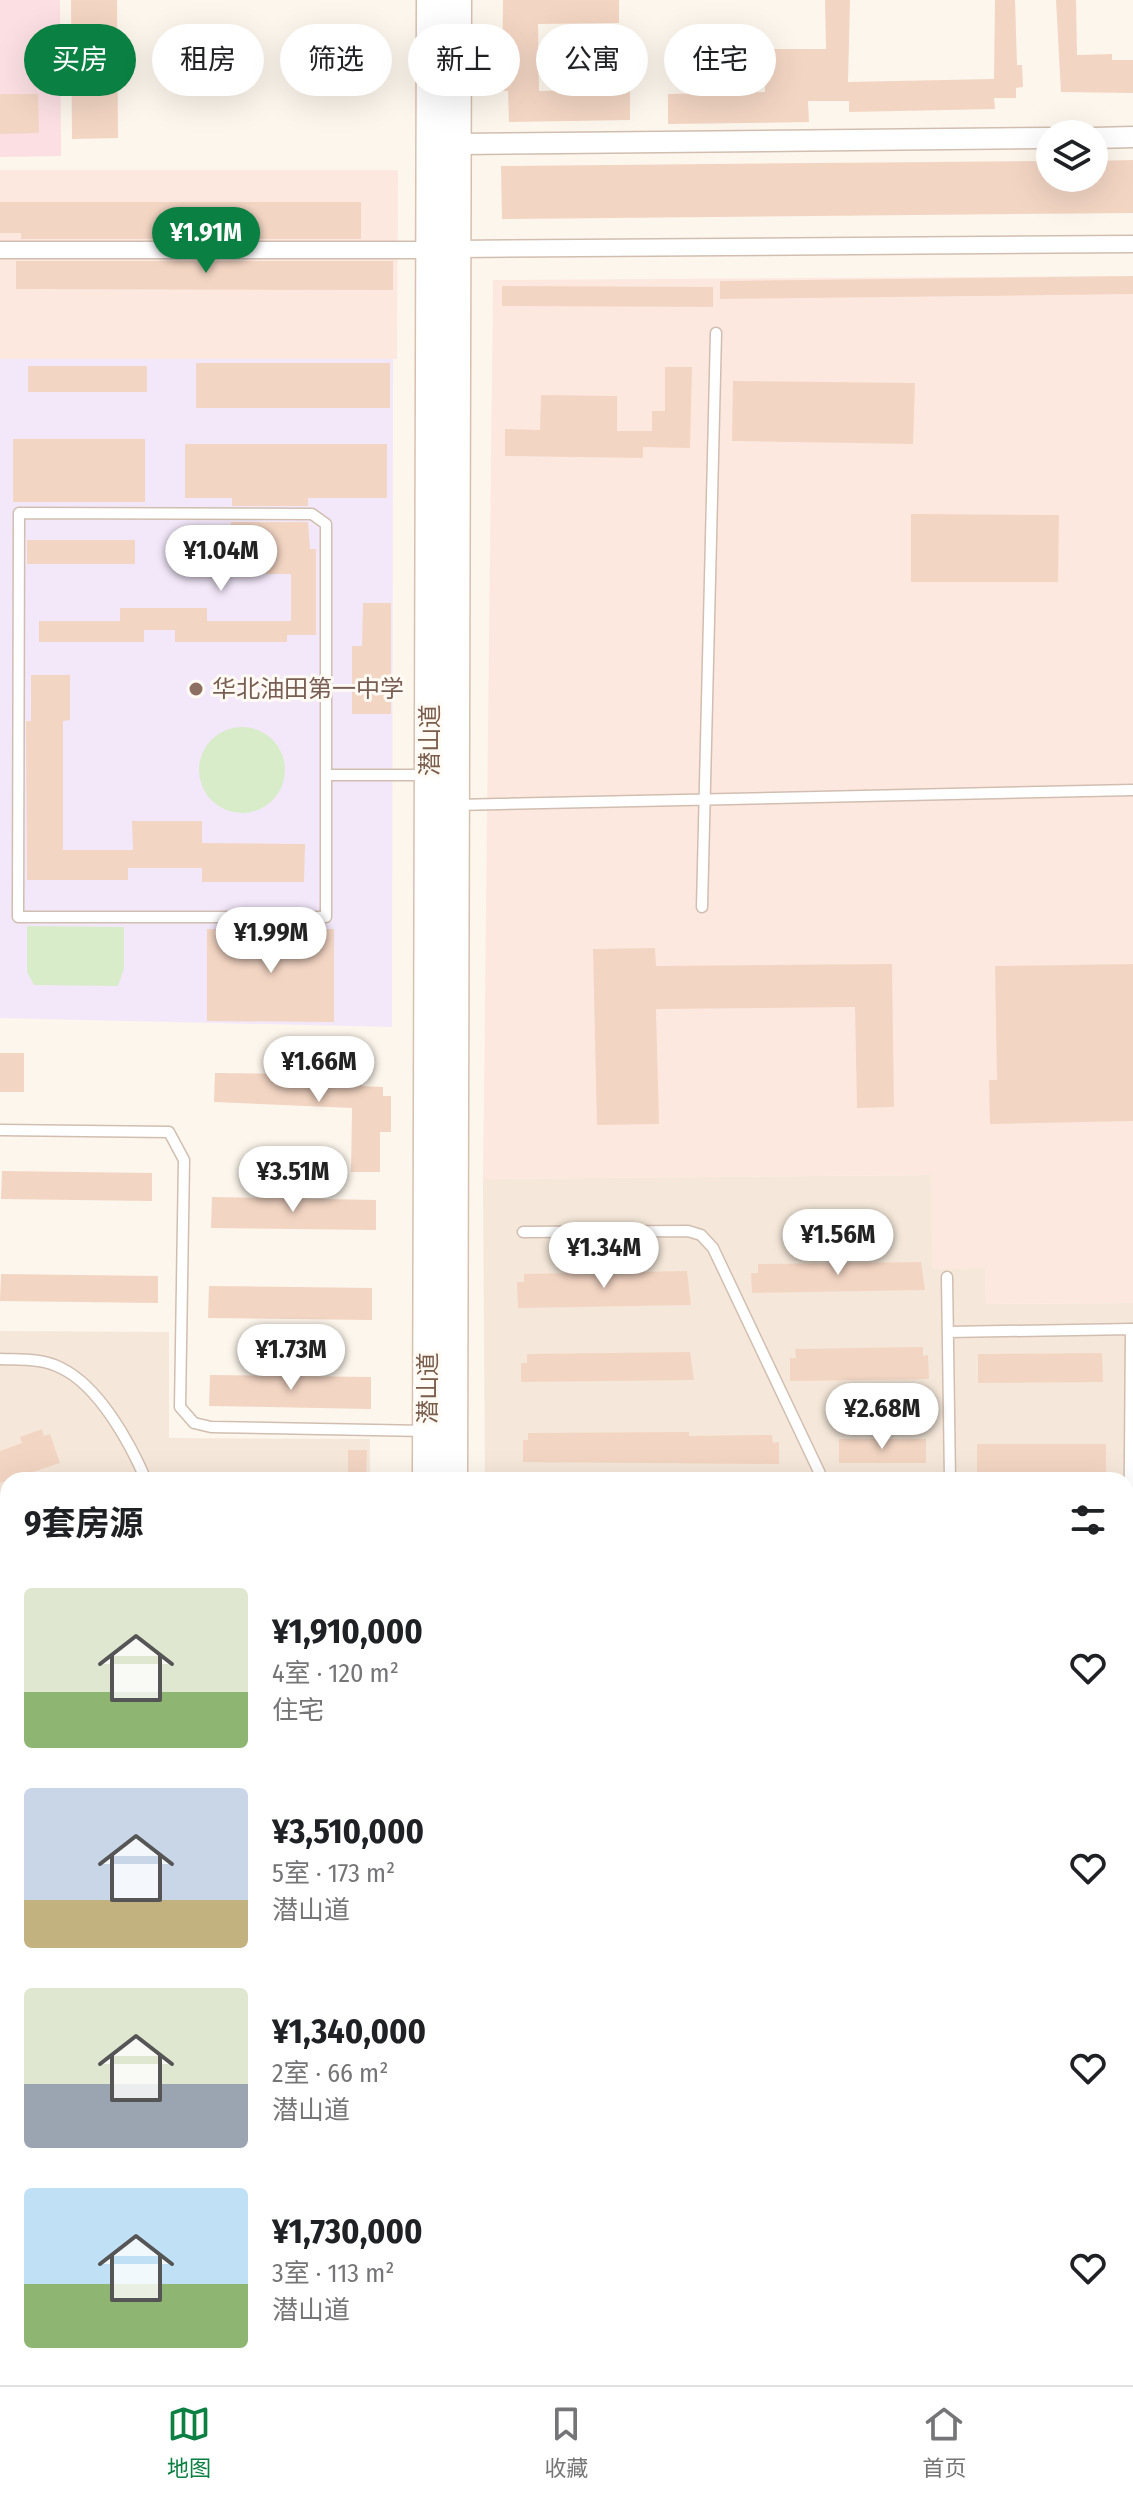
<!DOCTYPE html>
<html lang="zh">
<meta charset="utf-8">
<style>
:root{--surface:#fff;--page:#f2f2f2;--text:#202124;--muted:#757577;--line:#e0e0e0;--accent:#0b8043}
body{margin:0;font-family:"Fira Sans Condensed","Noto Sans SC",sans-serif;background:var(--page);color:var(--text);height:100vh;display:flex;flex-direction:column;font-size:30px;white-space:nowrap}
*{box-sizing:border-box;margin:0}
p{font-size:26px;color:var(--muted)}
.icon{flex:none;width:44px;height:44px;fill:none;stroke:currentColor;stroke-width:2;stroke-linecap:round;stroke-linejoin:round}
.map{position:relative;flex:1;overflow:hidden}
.panel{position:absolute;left:0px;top:1472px;width:1134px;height:914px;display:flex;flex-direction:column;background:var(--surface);border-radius:24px 24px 0 0;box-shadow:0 8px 32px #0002}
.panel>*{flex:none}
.hud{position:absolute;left:24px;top:24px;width:1086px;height:72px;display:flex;gap:16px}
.buttons{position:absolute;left:1036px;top:120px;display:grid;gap:16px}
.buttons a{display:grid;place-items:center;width:72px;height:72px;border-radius:50%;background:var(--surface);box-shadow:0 8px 32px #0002;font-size:40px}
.price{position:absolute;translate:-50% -68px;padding:0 18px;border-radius:28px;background:#fff;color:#222;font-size:26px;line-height:52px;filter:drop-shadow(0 2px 4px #0008)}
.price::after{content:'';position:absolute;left:50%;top:48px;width:24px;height:18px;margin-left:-12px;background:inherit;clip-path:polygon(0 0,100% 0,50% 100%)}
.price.selected{background:var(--accent);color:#fff}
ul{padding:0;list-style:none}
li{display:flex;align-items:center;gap:24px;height:200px;padding:0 24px}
li span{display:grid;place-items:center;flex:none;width:224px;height:160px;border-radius:8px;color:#555}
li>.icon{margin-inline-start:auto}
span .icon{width:96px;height:96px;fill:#fffc;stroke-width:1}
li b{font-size:34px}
h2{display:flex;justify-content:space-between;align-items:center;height:96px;padding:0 24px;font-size:34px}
.pill{padding:0 28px;border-radius:36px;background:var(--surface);box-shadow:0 8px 32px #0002;font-size:28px;line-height:72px}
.pill.selected{background:var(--accent);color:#fff}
.tab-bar{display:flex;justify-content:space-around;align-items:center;height:112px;border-top:2px solid var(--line);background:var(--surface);font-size:22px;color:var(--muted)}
.tab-bar a{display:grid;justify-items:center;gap:4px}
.tab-bar .selected{color:var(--accent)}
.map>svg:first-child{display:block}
.residential{fill:#f5e8da}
.commercial{fill:#fde8e0}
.education{fill:#f3e8fa}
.medical{fill:#fbdfe3}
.green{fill:#d8ecc9}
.building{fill:#f3d5c3}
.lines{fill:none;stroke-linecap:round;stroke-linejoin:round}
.service-casing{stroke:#d1beb0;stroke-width:13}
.pedestrian-casing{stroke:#d1beb0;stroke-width:19}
.minor-casing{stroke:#d1beb0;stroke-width:23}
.tertiary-casing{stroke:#d1beb0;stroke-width:29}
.secondary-casing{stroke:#d6c0b0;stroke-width:33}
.primary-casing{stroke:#dad1cd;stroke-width:37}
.service{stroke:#fff;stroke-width:10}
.pedestrian{stroke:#fff;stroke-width:16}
.minor{stroke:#fff;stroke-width:20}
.tertiary{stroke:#fff;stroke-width:26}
.secondary{stroke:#fff;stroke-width:30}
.primary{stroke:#fbd9a5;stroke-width:34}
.education-dot{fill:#8d6e63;stroke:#fffaf3;stroke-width:3}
.labels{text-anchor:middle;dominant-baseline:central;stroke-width:6;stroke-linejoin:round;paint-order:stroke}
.education-label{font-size:24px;fill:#785e54;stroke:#fffaf3;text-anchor:start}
.street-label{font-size:24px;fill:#7a5c4d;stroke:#fffaf3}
</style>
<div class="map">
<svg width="1133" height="2385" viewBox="0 0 1133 2385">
<rect width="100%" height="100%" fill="#fdf6ec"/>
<path class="residential" d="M932,1175V1268H985L986,1304L1133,1303V2007H1126V1480H485L483,1179Z
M0,1331L169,1332V1438L370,1439V1480H8V2010H0Z
M5,2153H8V2378H1045V2385H0Z"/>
<path class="commercial" d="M0,170H398L397,359H0Z
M1133,276V1303L986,1304L985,1268L932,1269L931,1175L483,1179L493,280Z"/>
<path class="education" d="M0,359H393L392,1027L0,1018Z"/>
<path class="medical" d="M0,0H60L61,156L0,157Z"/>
<path class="green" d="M199 770a43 43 0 1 1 86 0a43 43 0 1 1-86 0Z
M27,926L124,927V968L118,986L34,985L27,972Z"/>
<path class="building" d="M71,0H117L118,138L72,139Z
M503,0H619V23L538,24L539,91L630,89V120L509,122L508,91H502Z
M825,0H850L848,82L994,79L995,0H1015L1017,65H1022L1023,87L1016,88V98H994L995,109L849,112V101H808L809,122L668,124V94L765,92L764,49H826Z
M1056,0H1076L1077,55L1112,54V60H1133V93L1061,92Z
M0,94H38L39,133L0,134Z
M1133,160V213L502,219L501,166L1050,161V178H1094V161Z
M0,202H361V239H21V233H0Z
M16,261H393V290L16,289Z
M1133,276V294L720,299V281Z
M502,286L713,287V307L502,306Z
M196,363H390V408H196Z
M28,366H147V392H28Z
M665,367H692L690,448L643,447V458L505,456V429L540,430L541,395L617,396V431H652V411H665Z
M733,381L915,383L913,444L732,441Z
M13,439H145V502H13Z
M185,444H387V498H308V506H232V498H185Z
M911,514L1059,515L1058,582H911Z
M231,522H308L310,549H316V635H287V642H175V630H144V642H39V621H120V608H207V621H291V574H210V529H231Z
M27,540H135V564H27Z
M363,603H391V714H352V646H362Z
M31,675H70V720L63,721V850H133L132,821H202V843L305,844L304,882H202V868H128V880H27L26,721H31Z
M207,929H334V1022L207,1021Z
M655,948L656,966L892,964L894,1107L857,1108L855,1007L656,1009L659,1124L597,1125L593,949Z
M1133,964V1121L990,1124L989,1080H997L995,966Z
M0,1053H24V1092H0Z
M215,1073L362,1075V1086L383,1087V1096H391V1132H380V1172H351L352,1108L214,1102Z
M2,1171L152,1173V1201L1,1199Z
M212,1197L376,1200V1230L211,1228Z
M921,1262L925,1290L752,1293L751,1273H758V1264Z
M687,1271L691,1305L518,1308L517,1282H524V1274Z
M1,1274L158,1276V1303L0,1301Z
M209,1286L372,1288V1320L208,1318Z
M923,1347V1356L928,1355L929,1379L790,1381V1358H796L795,1349Z
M690,1352L694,1380L521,1382V1363H527V1354Z
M1102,1353L1103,1382L978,1383V1354Z
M210,1375L371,1377V1409L209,1406Z
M42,1429L44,1436L50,1434L60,1463L0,1483V1451L22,1443L20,1437Z
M689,1432V1436L772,1435L773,1443L779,1442V1464L523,1462V1440H528V1433Z
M839,1439H926V1463H839Z
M977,1444H1106V1473L977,1474Z
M348,1450H367L366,1480H348Z"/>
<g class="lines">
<defs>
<path id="service" d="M19,513L312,514L326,524V917H18Z
M326,775H428
M456,805L1133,790
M702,907L716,333
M0,1130L169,1132L184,1160L180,1407L194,1423L211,1427L426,1431
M523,1232L688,1231L701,1235L713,1248L823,1480
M947,1277L950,1480
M948,1332L1133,1329
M0,1359C20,1360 42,1358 61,1368C99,1386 130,1443 146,1480
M1128,1701L1131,1329
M0,1748H8
M0,1934L8,1935
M0,2158H8
M194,2385L200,2378
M884,2385V2378"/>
<path id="pedestrian" d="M455,249L1133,244
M0,250H432"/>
<path id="minor" d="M1094,138L1133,137
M456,144L1050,138"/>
<path id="tertiary" d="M1083,2385V2378
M1106,2385V2378"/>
<path id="secondary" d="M428,1480L432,0
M452,1480L456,0"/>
<path id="primary" d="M1126,2058H1133
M0,2060H8
M1126,2088H1133
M0,2090H8"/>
</defs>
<use href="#service" class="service-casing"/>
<use href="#pedestrian" class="pedestrian-casing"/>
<use href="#minor" class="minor-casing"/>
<use href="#tertiary" class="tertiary-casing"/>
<use href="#secondary" class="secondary-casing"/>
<use href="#primary" class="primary-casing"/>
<use href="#service" class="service"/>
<use href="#pedestrian" class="pedestrian"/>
<use href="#minor" class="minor"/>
<use href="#tertiary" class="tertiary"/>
<use href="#secondary" class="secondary"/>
<use href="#primary" class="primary"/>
</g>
<circle class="education-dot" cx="196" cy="689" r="8"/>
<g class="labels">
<g class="education-label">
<text x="212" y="689">华北油田第一中学</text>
</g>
<g class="street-label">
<text transform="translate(430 740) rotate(-90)">潜山道</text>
<text transform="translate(428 1388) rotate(-90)">潜山道</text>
</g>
</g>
</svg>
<div class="buttons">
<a><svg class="icon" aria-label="layers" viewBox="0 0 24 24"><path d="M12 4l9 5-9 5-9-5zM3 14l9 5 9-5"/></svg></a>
</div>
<b class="price selected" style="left:206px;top:275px">¥1.91M</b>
<b class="price" style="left:221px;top:593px">¥1.04M</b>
<b class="price" style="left:271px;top:975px">¥1.99M</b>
<b class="price" style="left:319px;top:1104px">¥1.66M</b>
<b class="price" style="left:293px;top:1214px">¥3.51M</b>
<b class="price" style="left:838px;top:1277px">¥1.56M</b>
<b class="price" style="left:604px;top:1290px">¥1.34M</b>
<b class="price" style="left:291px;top:1392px">¥1.73M</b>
<b class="price" style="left:882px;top:1451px">¥2.68M</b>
<div class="hud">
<a class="pill selected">买房</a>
<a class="pill">租房</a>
<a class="pill">筛选</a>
<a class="pill">新上</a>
<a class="pill">公寓</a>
<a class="pill">住宅</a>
</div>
<section class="panel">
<h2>9套房源<svg class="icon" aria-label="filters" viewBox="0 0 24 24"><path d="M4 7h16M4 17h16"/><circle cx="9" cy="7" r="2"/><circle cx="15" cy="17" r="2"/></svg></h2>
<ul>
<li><span style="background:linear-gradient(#dfe7d0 65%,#8fb573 0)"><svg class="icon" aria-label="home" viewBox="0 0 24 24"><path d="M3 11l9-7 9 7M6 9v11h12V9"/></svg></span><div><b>¥1,910,000</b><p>4室 · 120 m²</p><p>住宅</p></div><svg class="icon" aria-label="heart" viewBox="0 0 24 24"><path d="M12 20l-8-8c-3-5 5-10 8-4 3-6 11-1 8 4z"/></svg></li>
<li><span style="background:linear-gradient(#c9d6e8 70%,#c2b280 0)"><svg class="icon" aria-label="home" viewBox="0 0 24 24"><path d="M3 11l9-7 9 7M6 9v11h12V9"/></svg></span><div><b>¥3,510,000</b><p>5室 · 173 m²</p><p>潜山道</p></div><svg class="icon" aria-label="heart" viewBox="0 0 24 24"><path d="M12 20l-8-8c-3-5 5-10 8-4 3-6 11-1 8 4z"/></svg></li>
<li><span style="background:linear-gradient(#dfe7d0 60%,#9aa5b1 0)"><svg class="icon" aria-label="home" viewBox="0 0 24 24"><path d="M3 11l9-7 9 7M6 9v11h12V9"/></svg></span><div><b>¥1,340,000</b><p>2室 · 66 m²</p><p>潜山道</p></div><svg class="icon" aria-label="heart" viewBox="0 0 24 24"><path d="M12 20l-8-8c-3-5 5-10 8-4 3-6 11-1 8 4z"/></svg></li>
<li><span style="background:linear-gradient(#bfe0f5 60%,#8fb573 0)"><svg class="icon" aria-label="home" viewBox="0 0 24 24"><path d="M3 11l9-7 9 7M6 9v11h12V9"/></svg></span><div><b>¥1,730,000</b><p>3室 · 113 m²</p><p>潜山道</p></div><svg class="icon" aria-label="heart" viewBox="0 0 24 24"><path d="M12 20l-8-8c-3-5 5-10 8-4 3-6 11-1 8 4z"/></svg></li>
</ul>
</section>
</div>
<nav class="tab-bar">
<a class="selected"><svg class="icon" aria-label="map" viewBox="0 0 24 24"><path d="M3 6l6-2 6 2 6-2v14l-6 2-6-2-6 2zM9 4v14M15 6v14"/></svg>地图</a>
<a><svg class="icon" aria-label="saved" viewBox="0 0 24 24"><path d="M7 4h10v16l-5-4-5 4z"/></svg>收藏</a>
<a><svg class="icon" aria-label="home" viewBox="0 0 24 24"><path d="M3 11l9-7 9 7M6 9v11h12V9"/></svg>首页</a>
</nav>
